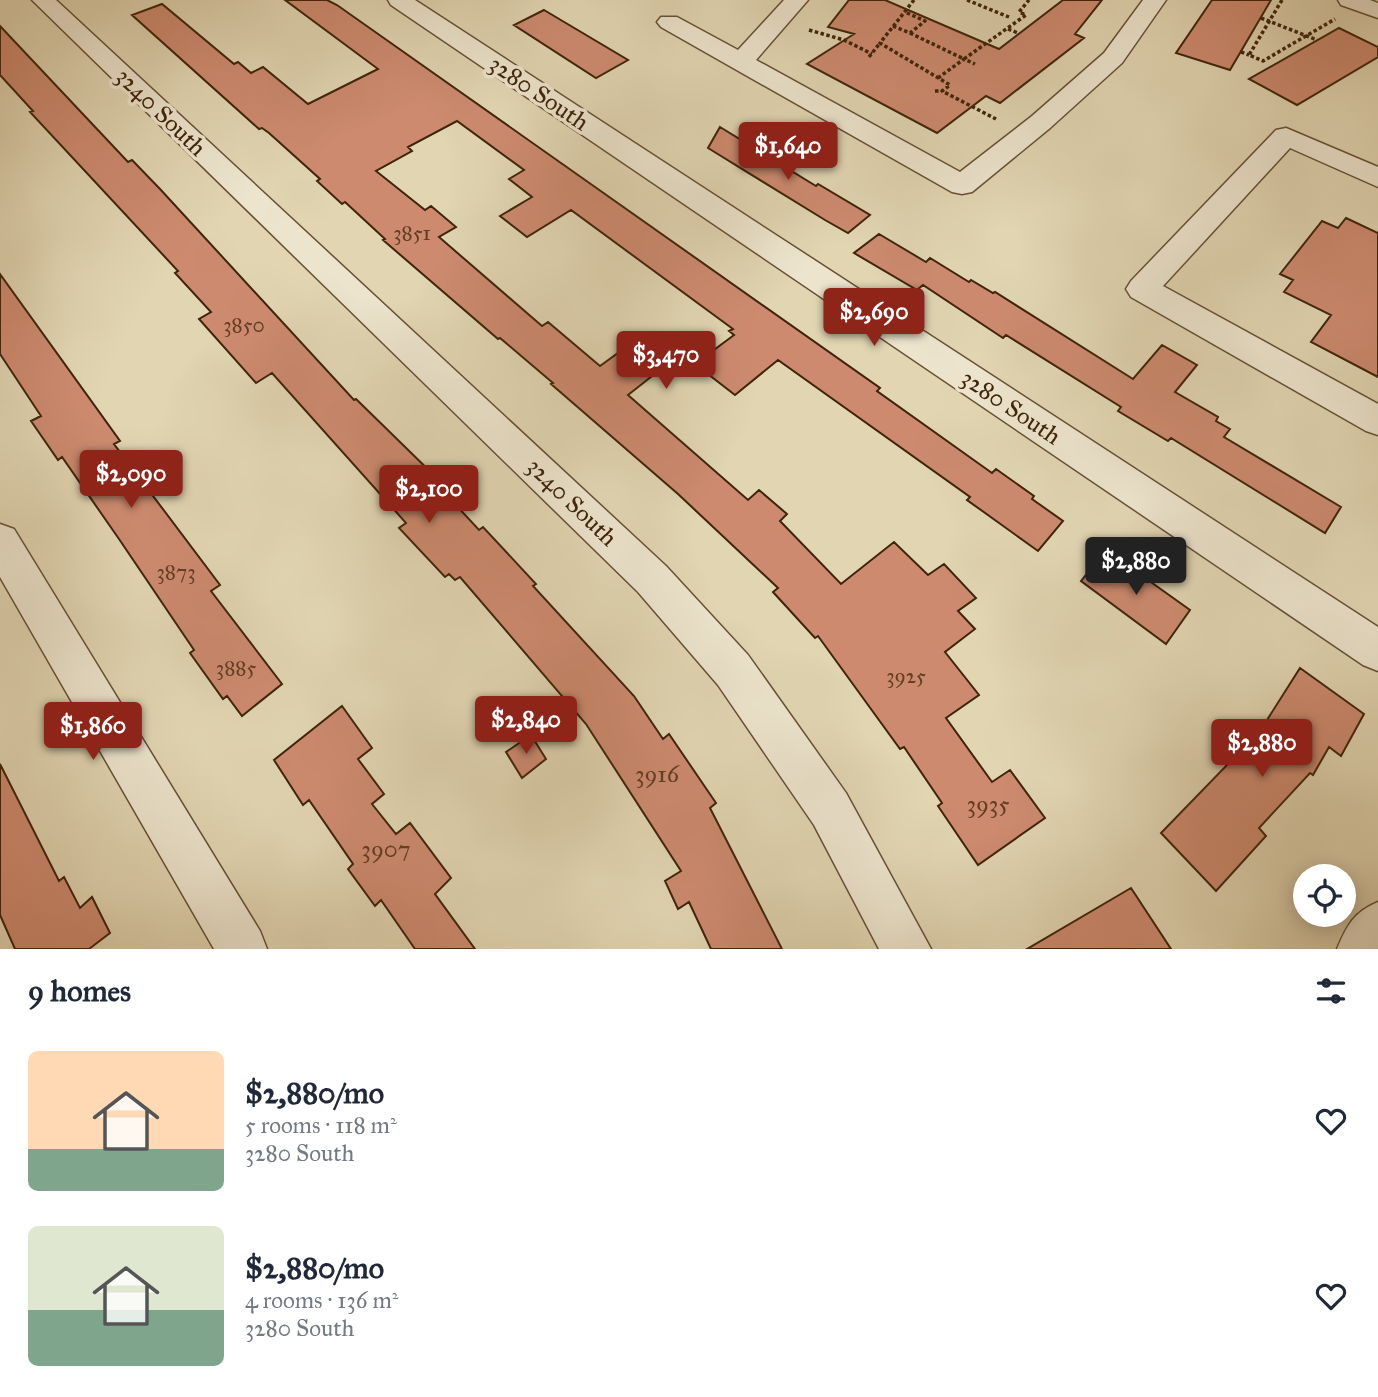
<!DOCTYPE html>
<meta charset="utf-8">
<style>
:root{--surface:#fff;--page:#f6f6f7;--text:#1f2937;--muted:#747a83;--accent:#8f2418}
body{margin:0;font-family:"IM FELL Great Primer",serif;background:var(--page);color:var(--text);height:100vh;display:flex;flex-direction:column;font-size:26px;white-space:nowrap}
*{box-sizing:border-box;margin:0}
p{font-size:23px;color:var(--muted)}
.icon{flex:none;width:38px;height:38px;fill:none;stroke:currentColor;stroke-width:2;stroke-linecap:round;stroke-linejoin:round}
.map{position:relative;height:949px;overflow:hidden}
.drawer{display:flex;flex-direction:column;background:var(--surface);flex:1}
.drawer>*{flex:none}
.tools{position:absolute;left:1293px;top:864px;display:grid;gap:14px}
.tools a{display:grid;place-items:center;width:63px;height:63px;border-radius:50%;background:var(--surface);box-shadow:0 4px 18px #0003;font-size:35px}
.price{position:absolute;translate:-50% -60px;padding:0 16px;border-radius:7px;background:var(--accent);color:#fff;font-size:23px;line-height:46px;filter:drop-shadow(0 2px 4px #0008)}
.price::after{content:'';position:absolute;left:50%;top:42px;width:21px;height:16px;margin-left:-10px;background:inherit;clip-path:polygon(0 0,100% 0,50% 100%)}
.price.on{background:#222;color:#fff}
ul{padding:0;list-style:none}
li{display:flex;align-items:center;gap:21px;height:175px;padding:0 28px}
li span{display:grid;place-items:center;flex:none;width:196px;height:140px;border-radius:10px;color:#555}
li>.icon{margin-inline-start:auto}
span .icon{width:84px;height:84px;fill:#fffc;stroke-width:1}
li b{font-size:30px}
h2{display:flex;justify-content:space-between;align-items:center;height:84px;padding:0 28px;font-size:30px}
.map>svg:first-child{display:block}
.building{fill:#cd8a6f;stroke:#3f240a;stroke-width:2}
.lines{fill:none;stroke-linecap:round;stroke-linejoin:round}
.minor-casing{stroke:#685034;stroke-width:3}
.path{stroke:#3f240a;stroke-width:3.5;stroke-dasharray:3.5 2.5;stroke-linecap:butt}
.minor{fill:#ece4cd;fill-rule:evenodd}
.labels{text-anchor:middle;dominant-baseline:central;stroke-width:7;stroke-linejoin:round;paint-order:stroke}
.number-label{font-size:21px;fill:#623e23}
.street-label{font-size:24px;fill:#3f240a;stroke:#ece4cd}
.near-number-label{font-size:24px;fill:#623e23}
</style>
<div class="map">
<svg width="1378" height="949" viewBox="0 0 1378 949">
<rect width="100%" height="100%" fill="#e1d5b2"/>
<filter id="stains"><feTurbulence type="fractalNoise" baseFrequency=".00286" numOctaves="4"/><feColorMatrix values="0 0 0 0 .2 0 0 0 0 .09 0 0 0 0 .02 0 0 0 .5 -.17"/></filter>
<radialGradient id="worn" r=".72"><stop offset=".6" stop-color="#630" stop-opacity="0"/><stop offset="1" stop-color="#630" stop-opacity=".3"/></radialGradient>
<path class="building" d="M285,0H327L337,5L880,388L877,391L992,473L996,469L1034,496L1032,499L1063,521L1038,551L967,500L970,497L778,360L735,395L695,364L734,335L729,331L733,329L571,210L527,237L500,216L532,197L509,179L524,170L457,121L408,147L412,151L376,171L425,210L431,206L456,227L439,237L542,326L548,322L600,366L644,334L675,358L628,395L748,500L759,490L787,514L780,521L841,584L894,542L928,575L944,564L976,598L958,611L975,629L945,652L979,695L946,718L992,782L1010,770L1045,818L978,865L938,806L942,803L904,747L900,749L818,636L815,638L773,592L778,588L678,494L551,384L553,383L500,338L498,339L383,240L385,239L345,202L342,204L317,181L320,179L269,133L262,128L259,129L132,15L162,4L234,64L238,62L251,73L263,67L308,104L378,69Z
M849,0H885L999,49L1063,0H1102L1075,34L1084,38L1000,103L986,96L937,133L807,64L854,34L828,27Z
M1212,0H1271L1230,70L1176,53Z
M544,10L628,60L596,78L514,25Z
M0,26L128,162L132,160L160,189L354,400L356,399L447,488L443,491L479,530L483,527L536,584L533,586L634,696L663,739L669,734L716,803L710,808L782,949H711L689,902L678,909L665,881L681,871L586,724L460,577L455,580L449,574L445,577L399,528L406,523L272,373L256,383L199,319L211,312L175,273L178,271L30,112L33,111L0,75Z
M1339,28L1378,47V57L1297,105L1249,79Z
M720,127L816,186L818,184L870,215L848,233L825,220L708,148Z
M1346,218L1378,233V377L1311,342L1331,315L1284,292L1293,280L1280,274L1322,221L1338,228Z
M879,234L926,262L930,258L969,282L971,280L993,293L995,292L1133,379L1162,345L1197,365L1175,392L1218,417L1216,421L1230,429L1224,437L1341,507L1325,533L1171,438L1168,441L1118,411L1121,407L1006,335L1003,338L923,285L917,290L854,253Z
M0,274L120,441L114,444L220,585L211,591L282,684L242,716L227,696L223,699L190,653L194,650L119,539L62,457L58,460L31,421L41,416L0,354Z
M1106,550L1190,610L1166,644L1081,581Z
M1300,668L1364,714L1341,756L1329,747L1313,775L1310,773L1259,828L1266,836L1216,891L1161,833L1260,731Z
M342,706L372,748L358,759L384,794L372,804L396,834L410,823L451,878L435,894L475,949H415L381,900L375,906L348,869L353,864L309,800L303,805L274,760Z
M531,735L546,759L522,778L506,752Z
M0,764L59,881L64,877L80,908L92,897L110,933L89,949H15L0,915Z
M1131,888L1171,949H1027Z"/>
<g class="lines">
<defs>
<path id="minor" d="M32,0H56L666,566L748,655L846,793L931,949H879L814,825L718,685L638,592Z
M388,0H415L1378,627V671L1363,665L391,5Z
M784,0H808L756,60L960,172L1032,116L1104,53L1143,0H1166L1122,63L1050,128L972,192L962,194L952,192L661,27L657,22L661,17H677L738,50Z
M1338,0H1370L1378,3V18L1341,5Z
M1286,128L1378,167V187L1290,148L1163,286L1378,404V435L1366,431L1131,297L1126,289L1131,281L1276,130Z
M0,524L14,529L260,931L267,949H214L0,577Z
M1378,902V949H1337C1347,925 1354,912 1378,902Z"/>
</defs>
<use href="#minor" class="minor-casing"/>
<path class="path" d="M914,0L880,43L950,85L942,91L996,119
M967,0L1009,17
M1282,0L1249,55L1263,61L1335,19
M1261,18L1317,40
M893,26L910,33L925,21L905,12
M1008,29L1018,33
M809,30L844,40L872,54
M910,33L964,59L1026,15L1019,12L1029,0
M1241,52L1249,55
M869,57L880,43
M938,78L964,59L975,64
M935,91H942"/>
<use href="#minor" class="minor"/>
</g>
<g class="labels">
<g class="number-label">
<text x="412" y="233">3851</text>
<text x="244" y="325">3850</text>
<text x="176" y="572">3873</text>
<text x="236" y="668">3885</text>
<text x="906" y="676">3925</text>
</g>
<g class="street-label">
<text transform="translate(539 93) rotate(34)">3280 South</text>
<text transform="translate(161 112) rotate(44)">3240 South</text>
<text transform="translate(1011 407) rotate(34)">3280 South</text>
<text transform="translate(572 502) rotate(44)">3240 South</text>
</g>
<g class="near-number-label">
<text x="657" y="774">3916</text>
<text x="988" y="804">3935</text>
<text x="386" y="849">3907</text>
</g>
</g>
<rect width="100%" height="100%" filter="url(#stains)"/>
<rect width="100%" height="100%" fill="url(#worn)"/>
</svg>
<div class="tools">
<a><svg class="icon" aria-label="locate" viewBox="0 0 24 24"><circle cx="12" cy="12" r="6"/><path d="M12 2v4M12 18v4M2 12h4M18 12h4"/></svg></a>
</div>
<b class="price" style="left:788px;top:182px">$1,640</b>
<b class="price" style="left:874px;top:348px">$2,690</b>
<b class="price" style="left:666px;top:391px">$3,470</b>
<b class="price" style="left:131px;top:510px">$2,090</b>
<b class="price" style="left:429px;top:525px">$2,100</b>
<b class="price on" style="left:1136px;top:597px">$2,880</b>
<b class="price" style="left:526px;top:756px">$2,840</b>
<b class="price" style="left:93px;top:762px">$1,860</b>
<b class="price" style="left:1262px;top:779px">$2,880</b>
</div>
<section class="drawer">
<h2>9 homes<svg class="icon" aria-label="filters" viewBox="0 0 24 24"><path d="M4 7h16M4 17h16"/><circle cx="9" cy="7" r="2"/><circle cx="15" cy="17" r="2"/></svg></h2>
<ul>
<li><span style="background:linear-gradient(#ffd9b3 70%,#7fa58c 0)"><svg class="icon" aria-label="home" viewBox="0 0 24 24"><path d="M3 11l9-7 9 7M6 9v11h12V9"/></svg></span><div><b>$2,880/mo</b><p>5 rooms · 118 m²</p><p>3280 South</p></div><svg class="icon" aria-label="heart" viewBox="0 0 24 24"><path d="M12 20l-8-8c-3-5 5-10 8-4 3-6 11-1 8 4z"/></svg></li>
<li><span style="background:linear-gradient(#dfe7d0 60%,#7fa58c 0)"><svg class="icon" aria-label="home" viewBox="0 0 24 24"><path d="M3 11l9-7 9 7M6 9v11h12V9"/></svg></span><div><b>$2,880/mo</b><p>4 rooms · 136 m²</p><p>3280 South</p></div><svg class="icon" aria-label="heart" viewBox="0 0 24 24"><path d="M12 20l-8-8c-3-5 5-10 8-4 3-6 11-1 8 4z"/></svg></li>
</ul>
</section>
